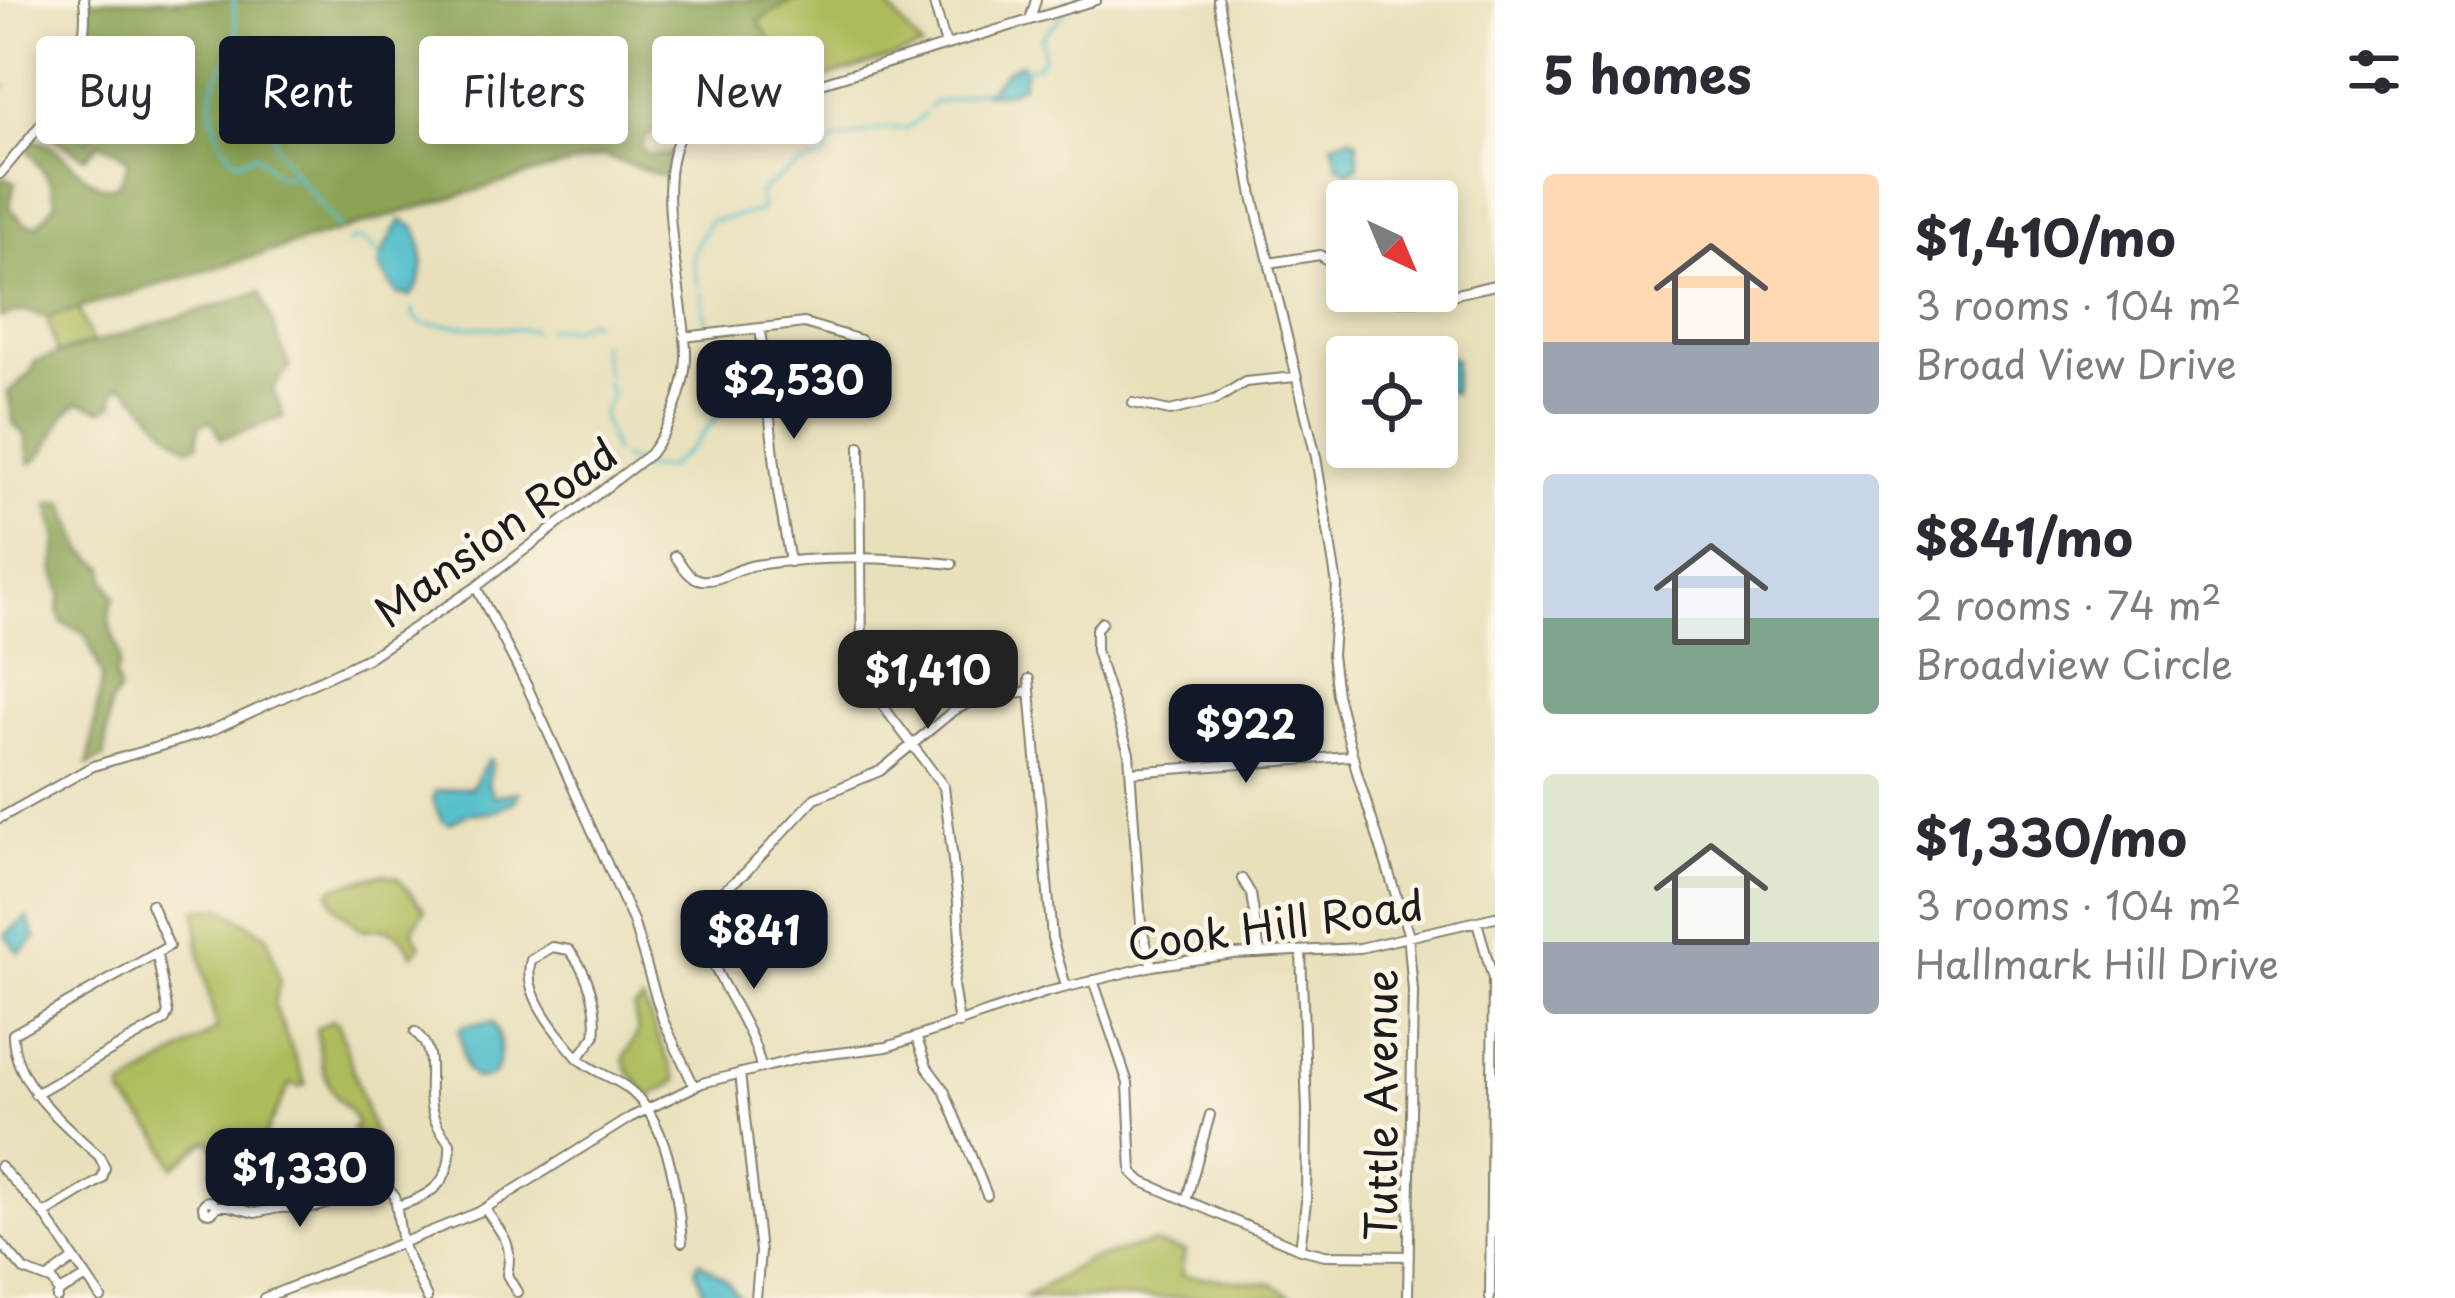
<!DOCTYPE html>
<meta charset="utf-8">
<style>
:root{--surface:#fff;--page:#f2f2f3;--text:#2b2b33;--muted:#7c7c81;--accent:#111827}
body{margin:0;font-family:"Playpen Sans",sans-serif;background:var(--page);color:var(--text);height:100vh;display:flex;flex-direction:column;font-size:45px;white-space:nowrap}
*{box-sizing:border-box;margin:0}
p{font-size:39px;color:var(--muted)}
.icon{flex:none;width:66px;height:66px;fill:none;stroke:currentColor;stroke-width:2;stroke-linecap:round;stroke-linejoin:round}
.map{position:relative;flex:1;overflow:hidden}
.drawer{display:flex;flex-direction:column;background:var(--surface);width:960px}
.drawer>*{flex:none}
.hud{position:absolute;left:36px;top:36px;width:1140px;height:108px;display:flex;gap:24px}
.needle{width:78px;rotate:136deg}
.tools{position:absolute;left:1326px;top:180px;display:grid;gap:24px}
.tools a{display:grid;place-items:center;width:132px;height:132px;border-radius:12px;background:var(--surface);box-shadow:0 6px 18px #0003;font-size:60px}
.price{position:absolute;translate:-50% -102px;padding:0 27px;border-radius:24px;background:var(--accent);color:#fff;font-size:39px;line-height:78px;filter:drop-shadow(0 3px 6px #0008)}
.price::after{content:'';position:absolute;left:50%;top:72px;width:36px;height:27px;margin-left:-18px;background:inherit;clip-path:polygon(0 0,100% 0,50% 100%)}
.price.selected{background:#222;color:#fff}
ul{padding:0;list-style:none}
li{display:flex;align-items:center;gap:36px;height:300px;padding:0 48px}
li span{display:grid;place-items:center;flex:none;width:336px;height:240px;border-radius:12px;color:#555}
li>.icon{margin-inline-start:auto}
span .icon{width:144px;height:144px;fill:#fffc;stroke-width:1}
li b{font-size:51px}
h2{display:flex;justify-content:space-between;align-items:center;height:144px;padding:0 48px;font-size:51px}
.tag{padding:0 42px;border-radius:12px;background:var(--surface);box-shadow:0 6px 18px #0003;font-size:42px;line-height:108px}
.tag.selected{background:var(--accent);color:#fff}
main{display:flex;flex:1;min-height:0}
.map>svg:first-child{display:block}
.green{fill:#aebb5c;stroke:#656c3c;stroke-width:3}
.forest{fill:#8aa354;stroke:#536038;stroke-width:3}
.water{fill:#52bfcb;stroke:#376e74;stroke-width:3}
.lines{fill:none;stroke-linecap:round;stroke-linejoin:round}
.stream{stroke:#52bfcb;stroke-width:3}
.minor-casing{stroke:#827e6c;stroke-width:12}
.minor{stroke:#fff;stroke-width:8}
.labels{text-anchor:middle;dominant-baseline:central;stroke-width:9;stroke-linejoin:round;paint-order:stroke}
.street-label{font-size:42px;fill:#1c1c1c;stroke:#fcf5e5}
</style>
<main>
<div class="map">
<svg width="1495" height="1298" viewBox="0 0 1495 1298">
<rect width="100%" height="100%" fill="#fcf5e5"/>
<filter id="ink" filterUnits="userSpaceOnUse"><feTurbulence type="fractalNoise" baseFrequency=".00833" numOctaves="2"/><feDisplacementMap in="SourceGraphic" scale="24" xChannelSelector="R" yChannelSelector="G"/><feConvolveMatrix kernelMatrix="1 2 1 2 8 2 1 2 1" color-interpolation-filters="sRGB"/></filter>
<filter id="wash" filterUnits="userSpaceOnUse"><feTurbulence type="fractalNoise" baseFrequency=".004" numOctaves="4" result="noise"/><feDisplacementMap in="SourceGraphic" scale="48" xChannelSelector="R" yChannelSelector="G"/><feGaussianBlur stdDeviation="2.7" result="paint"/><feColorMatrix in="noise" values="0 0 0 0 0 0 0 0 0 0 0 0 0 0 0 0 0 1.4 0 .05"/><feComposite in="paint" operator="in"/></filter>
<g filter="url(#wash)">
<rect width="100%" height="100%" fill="#e8e0bb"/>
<path class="green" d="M793,0H883L922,48L799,86L758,21Z
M78,308L92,342L57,353L47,318Z
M382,874L397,877L425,910L412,931L421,946L413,955C400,930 389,926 362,930L335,906L329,892L334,887Z
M220,907L267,935L280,981L274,1005L306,1084L300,1087L290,1084L261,1143L231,1162L208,1140L174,1167L160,1137L122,1096L123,1089L217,1029L200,957L196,910Z
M643,1001L677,1081L649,1097L627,1069L624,1058L638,1032L634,1009Z
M333,1020L338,1023L378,1146L351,1129L357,1124C351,1109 339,1103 332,1090C321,1072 320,1049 316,1029Z
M1152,1243L1185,1251L1181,1275L1273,1284L1294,1298H1024L1087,1260Z"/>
<path class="forest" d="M89,0H793L758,21L799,86L696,118L693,115L681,123L678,131L669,127L647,136L641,147L648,155L671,154L666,177L604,156L542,171L47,318L25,311L0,317V179L3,176L15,183L9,207L26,224L38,225L56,203L51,183L25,146L32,140C42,142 51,145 59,152C79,169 116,217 128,161L117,150L99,144L85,157L44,133L51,122L87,139L93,133L98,115L87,106H82L72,123L52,115L73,79H92L108,100L122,103L136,97C142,77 144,64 131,47L118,46L100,75L79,67L89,22Z
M260,292L290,368L273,389L284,417L221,439L212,421L199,425L198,444L189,448C160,430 149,404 122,385L114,392V404L102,410L81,402C54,413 57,449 30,464L25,435L14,425L8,392L31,372L35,361Z
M64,502L84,551L105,567V578L115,597C96,636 132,644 115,675L119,692L110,705L104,758L88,765L102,676L85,633L62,623L58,611L61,594L54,569L57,540L49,504Z"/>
<path class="water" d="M1021,63L1025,72L1022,85L1006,93H985L1007,70Z
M1351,137L1357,141L1358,165L1350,172L1338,166L1332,143Z
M401,220L416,228C424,248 427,280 410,296L397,294L380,268L384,249Z
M1446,355L1455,360L1453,393L1449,390L1441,396L1437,394V358Z
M489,759L492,762L488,784L493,796L519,792L515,801L489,813H469L450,824L441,820L433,800L436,791L472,787Z
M27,917L36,938L19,953L5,935Z
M493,1022C503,1040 502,1058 493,1076L475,1079L466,1069L459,1030L465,1025Z
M699,1261L727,1281L739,1298H706L695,1269Z"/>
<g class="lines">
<path class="stream" d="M233,0C234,16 240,32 235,47C232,56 225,63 220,71C203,102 214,134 234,159L242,160L256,154C267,165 276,184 297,175
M1066,2V0
M1020,69L1037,66L1043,59L1042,37L1065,12
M0,88L7,85
M929,108L934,102C951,103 968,91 987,90
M273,137C274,154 327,208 339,230
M359,239L371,245L383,260
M348,243L356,238
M699,286C687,250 695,250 709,221L758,212L762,209L759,194C776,176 801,164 825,157L832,141L888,128H907L925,114
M702,293L706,322
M413,309V316L423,324
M428,324L533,330
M546,329H571L589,320L593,323
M600,343L607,375
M606,382L611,395L602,415L614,453
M621,458L634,462
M639,468H667L692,447L719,414L721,381L718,347"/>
</g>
</g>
<g filter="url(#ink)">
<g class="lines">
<defs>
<path id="minor" d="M933,0L946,45
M1218,0L1253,196L1316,457L1337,585L1332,655L1337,695L1358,776L1408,933L1413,991L1408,1298
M1030,19L1036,0
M0,174C41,125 93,69 84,0
M1269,263L1320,255L1347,274
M1364,291C1400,313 1456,293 1495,285
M760,328L778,492L790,562
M684,337L804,323L861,340
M1133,403L1170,411L1215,400L1245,382L1295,377
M860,446L862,658L868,686L944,787L958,902L960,941L953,985L959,1024
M675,556C683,566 688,578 702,580C721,582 736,568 755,565C818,556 889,557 952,564
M476,587L527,686L633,921L663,1020L694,1086
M1102,622L1096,629V651L1129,753L1141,925L1152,966
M1029,679L1052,938L1066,986
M1131,772L1351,756
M0,818L93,766L208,732L368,658L476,587L650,454C668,431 685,389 686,359C688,300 645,170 689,123L1096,0
M1242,879L1251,894L1260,953
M1477,922L1493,979L1490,1298
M552,947L569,950C588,972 599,1007 595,1036L578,1058C557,1034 521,993 531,960Z
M1093,980L1128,1083L1132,1172L1143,1182L1300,1249L1325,1255L1409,1256
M917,1039L927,1067L944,1090L987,1195
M578,1058C592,1072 610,1075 626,1087C668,1117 678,1194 682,1242
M761,1068C751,1013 696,964 702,909L746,872L815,798L880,771L953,711L980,698L1030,691
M740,1073L760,1252L756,1298
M35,1094L165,1020L168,1013L157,955
M0,1166L44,1214L101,1298
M203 1207a6 6 0 1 1 12 0a6 6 0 1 1-12 0Z
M1186,1201L1210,1115
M215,1206H228L255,1213L279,1208L317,1207L383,1183L395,1196L402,1244
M397,1206C431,1196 452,1183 450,1143C409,1099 449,1061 415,1032
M485,1209C503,1236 514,1242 507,1275L517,1292
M44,1214L102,1179L105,1168L99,1156C66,1126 12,1083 13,1034L169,946L151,904
M0,1242L24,1270L53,1281L59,1292
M402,1244L427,1298
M1300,1249L1306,1202L1307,1110L1301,952
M48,1278L74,1259
M57,1298L59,1292L86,1278
M264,1298L479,1212L631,1117L702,1083L805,1057L887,1047L1047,992L1152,966L1233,954L1360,948L1495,917"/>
</defs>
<use href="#minor" class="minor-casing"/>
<use href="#minor" class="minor"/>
</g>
</g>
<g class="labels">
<g class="street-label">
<text transform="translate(495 531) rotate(-36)">Mansion Road</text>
<text transform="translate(1275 923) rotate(-8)">Cook Hill Road</text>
<text transform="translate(1379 1105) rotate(-90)">Tuttle Avenue</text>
</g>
</g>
</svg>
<div class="tools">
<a><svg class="needle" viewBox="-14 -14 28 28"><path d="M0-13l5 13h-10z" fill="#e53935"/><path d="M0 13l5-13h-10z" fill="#7c7c81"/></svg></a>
<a><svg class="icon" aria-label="locate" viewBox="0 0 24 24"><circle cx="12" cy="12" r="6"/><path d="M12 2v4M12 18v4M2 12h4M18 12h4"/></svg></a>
</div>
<b class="price" style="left:794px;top:442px">$2,530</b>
<b class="price selected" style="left:928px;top:732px">$1,410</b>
<b class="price" style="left:1246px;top:786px">$922</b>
<b class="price" style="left:754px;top:992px">$841</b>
<b class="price" style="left:300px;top:1230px">$1,330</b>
<div class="hud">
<a class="tag">Buy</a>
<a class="tag selected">Rent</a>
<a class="tag">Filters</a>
<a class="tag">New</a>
</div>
</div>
<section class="drawer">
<h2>5 homes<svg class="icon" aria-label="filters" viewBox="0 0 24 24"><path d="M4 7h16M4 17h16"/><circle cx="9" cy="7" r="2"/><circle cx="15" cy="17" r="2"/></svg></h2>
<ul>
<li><span style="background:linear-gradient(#ffd9b3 70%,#9aa5b1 0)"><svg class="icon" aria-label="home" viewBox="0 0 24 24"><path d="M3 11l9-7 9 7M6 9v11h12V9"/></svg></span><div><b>$1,410/mo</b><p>3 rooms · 104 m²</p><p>Broad View Drive</p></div></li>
<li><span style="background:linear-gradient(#c9d6e8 60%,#7fa58c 0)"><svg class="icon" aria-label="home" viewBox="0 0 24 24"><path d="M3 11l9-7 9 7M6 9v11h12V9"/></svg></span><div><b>$841/mo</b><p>2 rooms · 74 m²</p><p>Broadview Circle</p></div></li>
<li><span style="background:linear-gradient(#dfe7d0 70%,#9aa5b1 0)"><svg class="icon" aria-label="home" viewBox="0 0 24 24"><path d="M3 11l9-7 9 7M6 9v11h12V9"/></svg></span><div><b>$1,330/mo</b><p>3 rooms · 104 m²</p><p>Hallmark Hill Drive</p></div></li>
</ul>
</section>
</main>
